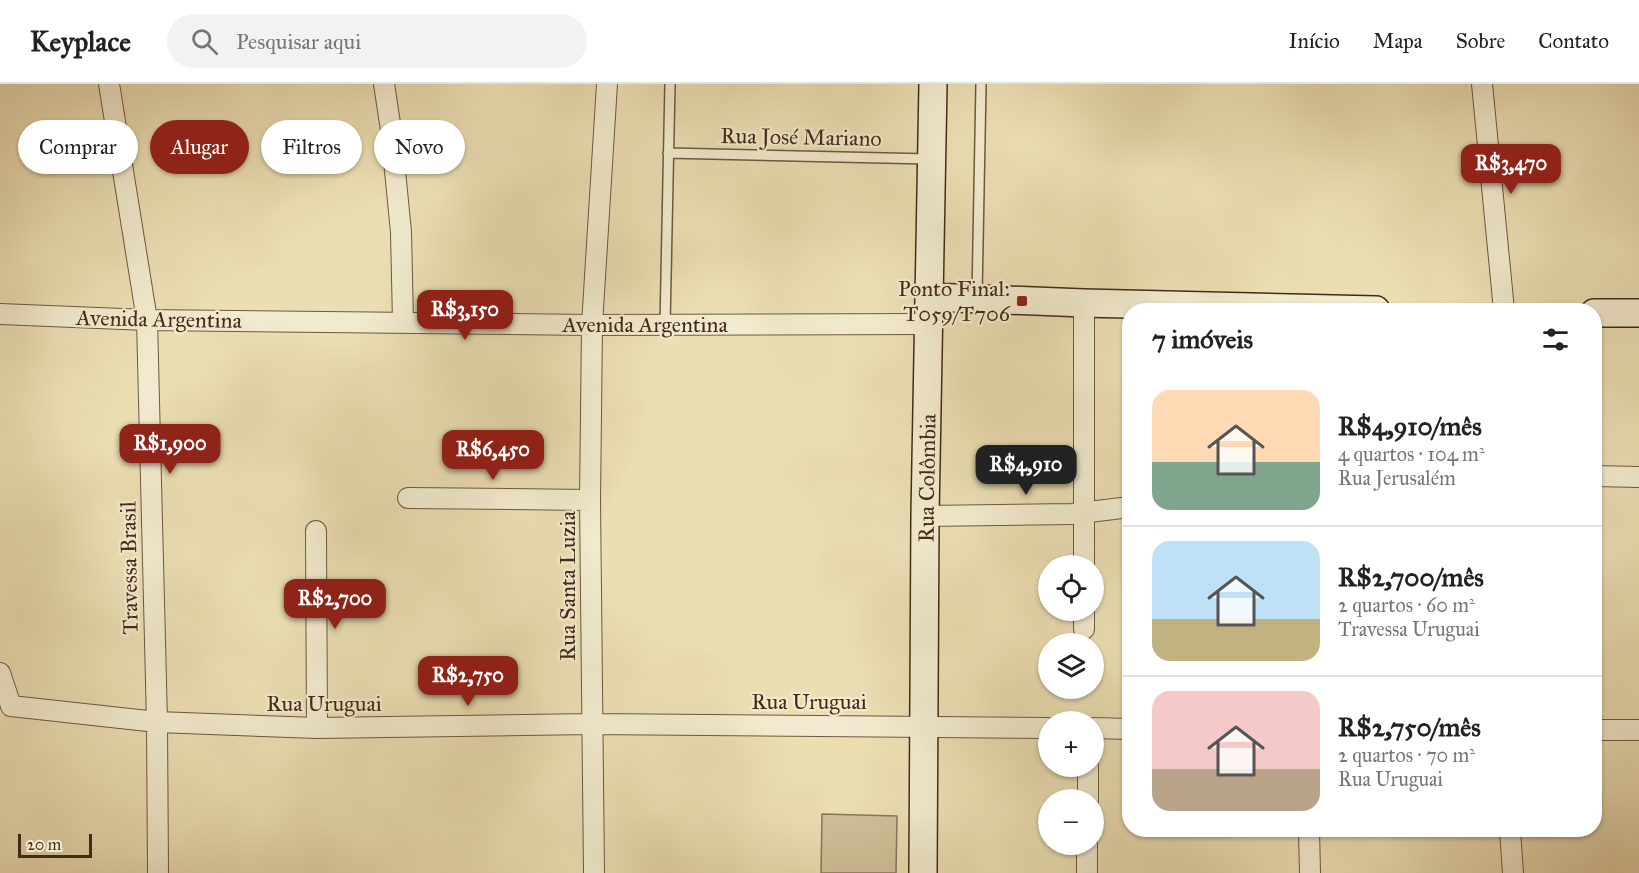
<!DOCTYPE html>
<html lang="pt">
<meta charset="utf-8">
<style>
:root{--surface:#fff;--page:#f2f2f2;--text:#222;--muted:#767676;--line:#e0e0e0;--accent:#8f2418}
body{margin:0;font-family:"IM FELL Great Primer",serif;background:var(--page);color:var(--text);height:100vh;display:flex;flex-direction:column;font-size:22px;white-space:nowrap}
*{box-sizing:border-box;margin:0}
p{font-size:20px;color:var(--muted)}
.icon{flex:none;width:33px;height:33px;fill:none;stroke:currentColor;stroke-width:2;stroke-linecap:round;stroke-linejoin:round}
.map{position:relative;flex:1;overflow:hidden}
.sheet{position:absolute;left:1122px;top:219px;width:480px;height:534px;display:flex;flex-direction:column;background:var(--surface);border-radius:24px;box-shadow:0 2px 4px #0004}
.sheet>*{flex:none}
.banner{position:absolute;left:18px;top:36px;width:570px;height:54px;display:flex;gap:12px}
.tools{position:absolute;left:1038px;top:471px;display:grid;gap:12px}
.tools a{display:grid;place-items:center;width:66px;height:66px;border-radius:50%;background:var(--surface);box-shadow:0 2px 4px #0004;font-size:30px}
.scale{position:absolute;left:18px;bottom:15px;width:74px;box-sizing:border-box;padding-left:6px;border:3px solid #442b19;border-top:0;font-size:16px;line-height:21px;white-space:nowrap;color:#442b19;-webkit-text-stroke:4px #f2eace;paint-order:stroke}
.price{position:absolute;translate:-50% -51px;padding:0 14px;border-radius:12px;background:var(--accent);color:#fff;font-size:20px;line-height:39px;filter:drop-shadow(0 2px 3px #0008)}
.price::after{content:'';position:absolute;left:50%;top:36px;width:18px;height:14px;margin-left:-9px;background:inherit;clip-path:polygon(0 0,100% 0,50% 100%)}
.price.active{background:#222;color:#fff}
ul{padding:0;list-style:none}
li{display:flex;align-items:center;gap:18px;height:150px;padding:0 30px}
li+li{border-top:2px solid var(--line)}
li span{display:grid;place-items:center;flex:none;width:168px;height:120px;border-radius:18px;color:#555}
li>.icon{margin-inline-start:auto}
span .icon{width:72px;height:72px;fill:#fffc;stroke-width:1}
li b{font-size:26px}
h2{display:flex;justify-content:space-between;align-items:center;height:72px;padding:0 30px;font-size:26px}
.pill{padding:0 21px;border-radius:27px;background:var(--surface);box-shadow:0 2px 4px #0004;font-size:21px;line-height:54px}
.pill.active{background:var(--accent);color:#fff}
header{display:flex;align-items:center;gap:36px;box-sizing:border-box;height:84px;padding:0 30px;background:var(--surface);border-bottom:2px solid var(--line)}
header strong{font-size:28px}
nav{display:flex;gap:33px;margin-inline-start:auto;font-size:21px}
.search{width:420px;height:54px;background:var(--page);display:flex;align-items:center;gap:15px;box-sizing:border-box;padding:0 21px;border-radius:33px;color:var(--muted);font-size:22px}
.map>svg:first-child{display:block}
.green{fill:#cfc099;stroke:#8a7659;stroke-width:1.5}
.lines{fill:none;stroke-linecap:round;stroke-linejoin:round}
.lane-casing{stroke:#6e5840;stroke-width:12}
.street-casing{stroke:#6e5840;stroke-width:22}
.secondary-casing{stroke:#442b19;stroke-width:30}
.lane{stroke:#f2eace;stroke-width:9}
.street{stroke:#f2eace;stroke-width:20}
.secondary{stroke:#f2eace;stroke-width:27}
.poi-dot{fill:#8f2418;stroke:#f2eace;stroke-width:2}
.labels{text-anchor:middle;dominant-baseline:central;stroke-width:4.5;stroke-linejoin:round;paint-order:stroke}
.street-label{font-size:22px;fill:#442b19;stroke:#f2eace}
.poi-label{font-size:22px;fill:#442b19;stroke:#f2eace;text-anchor:end}
</style>
<header>
<strong>Keyplace</strong>
<div class="search"><svg class="icon" aria-label="search" viewBox="0 0 24 24"><circle cx="10" cy="10" r="6"/><path d="M15 15l6 6"/></svg>Pesquisar aqui</div>
<nav><a>Início</a><a>Mapa</a><a>Sobre</a><a>Contato</a></nav>
</header>
<div class="map">
<svg width="1639" height="789" viewBox="0 0 1639 789">
<rect width="100%" height="100%" fill="#ebdeb3"/>
<filter id="stains"><feTurbulence type="fractalNoise" baseFrequency=".00333" numOctaves="4"/><feColorMatrix values="0 0 0 0 .2 0 0 0 0 .09 0 0 0 0 .02 0 0 0 .5 -.17"/></filter>
<radialGradient id="worn" r=".72"><stop offset=".6" stop-color="#630" stop-opacity="0"/><stop offset="1" stop-color="#630" stop-opacity=".3"/></radialGradient>
<path class="green" d="M822,730L897,732L896,789H821Z"/>
<g class="lines">
<defs>
<path id="lane" d="M668,69L930,75
M977,212L981,0
M665,241L670,0"/>
<path id="street" d="M109,0L147,236L157,638L158,789
M384,0L391,46L401,148L403,238
M1482,0L1504,226
M1084,219V482
M0,230L147,236L592,241L930,240
M1594,392L1639,393
M408,414L590,416
M925,432L1072,430L1130,423
M316,447L317,644
M1084,545V526
M0,589L11,622L157,638L317,644L591,640L1048,644
M1094,644L1130,645
M1594,646H1639
M1088,716V682
M1309,746L1310,789
M1510,746L1513,789
M594,789L590,416L592,241L607,0
M1087,789V760"/>
<path id="secondary" d="M930,213L1084,219L1376,226
M1594,229H1639
M923,789L925,432L933,0"/>
</defs>
<use href="#lane" class="lane-casing"/>
<use href="#street" class="street-casing"/>
<use href="#secondary" class="secondary-casing"/>
<use href="#lane" class="lane"/>
<use href="#street" class="street"/>
<use href="#secondary" class="secondary"/>
</g>
<rect class="poi-dot" x="1016" y="211" width="12" height="12" rx="3"/>
<g class="labels">
<g class="street-label">
<text transform="translate(801 53) rotate(1)">Rua José Mariano</text>
<text transform="translate(159 235) rotate(1)">Avenida Argentina</text>
<text x="645" y="240">Avenida Argentina</text>
<text transform="translate(927 394) rotate(-89)">Rua Colômbia</text>
<text transform="translate(129 484) rotate(-91)">Travessa Brasil</text>
<text transform="translate(567 502) rotate(-90)">Rua Santa Luzia</text>
<text x="809" y="617">Rua Uruguai</text>
<text x="324" y="619">Rua Uruguai</text>
</g>
<g class="poi-label">
<text x="1010" y="204">Ponto Final:<tspan x="1010" dy="25">T059/T706</tspan></text>
</g>
</g>
<rect width="100%" height="100%" filter="url(#stains)"/>
<rect width="100%" height="100%" fill="url(#worn)"/>
</svg>
<div class="tools">
<a><svg class="icon" aria-label="locate" viewBox="0 0 24 24"><circle cx="12" cy="12" r="6"/><path d="M12 2v4M12 18v4M2 12h4M18 12h4"/></svg></a>
<a><svg class="icon" aria-label="layers" viewBox="0 0 24 24"><path d="M12 4l9 5-9 5-9-5zM3 14l9 5 9-5"/></svg></a>
<a>+</a>
<a>−</a>
</div>
<div class="scale">20 m</div>
<b class="price" style="left:1511px;top:111px">R$3,470</b>
<b class="price" style="left:465px;top:257px">R$3,150</b>
<b class="price" style="left:170px;top:391px">R$1,900</b>
<b class="price" style="left:493px;top:397px">R$6,450</b>
<b class="price active" style="left:1026px;top:412px">R$4,910</b>
<b class="price" style="left:335px;top:546px">R$2,700</b>
<b class="price" style="left:468px;top:623px">R$2,750</b>
<div class="banner">
<a class="pill">Comprar</a>
<a class="pill active">Alugar</a>
<a class="pill">Filtros</a>
<a class="pill">Novo</a>
</div>
<section class="sheet">
<h2>7 imóveis<svg class="icon" aria-label="filters" viewBox="0 0 24 24"><path d="M4 7h16M4 17h16"/><circle cx="9" cy="7" r="2"/><circle cx="15" cy="17" r="2"/></svg></h2>
<ul>
<li><span style="background:linear-gradient(#ffd9b3 60%,#7fa58c 0)"><svg class="icon" aria-label="home" viewBox="0 0 24 24"><path d="M3 11l9-7 9 7M6 9v11h12V9"/></svg></span><div><b>R$4,910/mês</b><p>4 quartos · 104 m²</p><p>Rua Jerusalém</p></div></li>
<li><span style="background:linear-gradient(#bfe0f5 65%,#c2b280 0)"><svg class="icon" aria-label="home" viewBox="0 0 24 24"><path d="M3 11l9-7 9 7M6 9v11h12V9"/></svg></span><div><b>R$2,700/mês</b><p>2 quartos · 60 m²</p><p>Travessa Uruguai</p></div></li>
<li><span style="background:linear-gradient(#f6c9c9 65%,#b9a48a 0)"><svg class="icon" aria-label="home" viewBox="0 0 24 24"><path d="M3 11l9-7 9 7M6 9v11h12V9"/></svg></span><div><b>R$2,750/mês</b><p>2 quartos · 70 m²</p><p>Rua Uruguai</p></div></li>
</ul>
</section>
</div>
